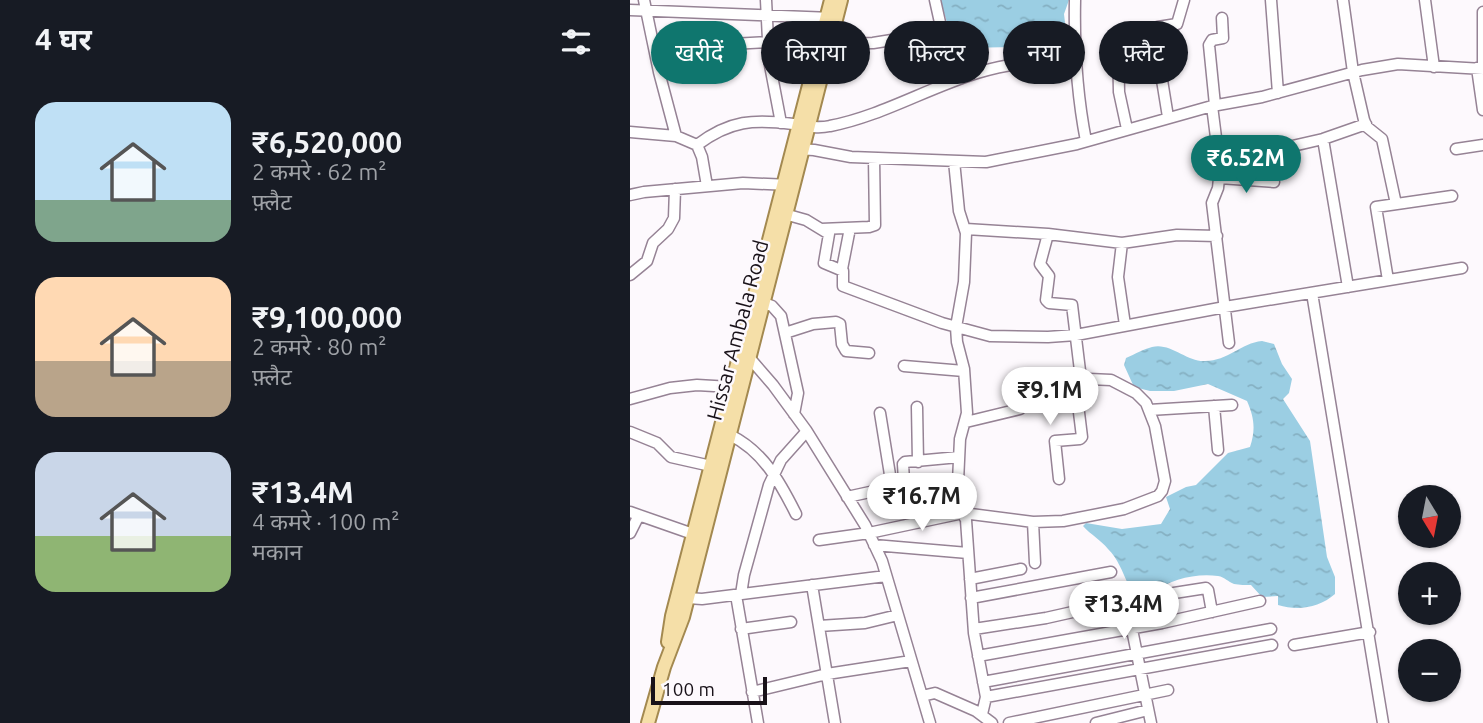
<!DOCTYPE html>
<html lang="hi">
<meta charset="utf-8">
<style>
:root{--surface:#171b24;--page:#20242c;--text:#f1f3f6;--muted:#9ea1a6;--accent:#0f766e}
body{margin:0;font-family:Ubuntu,"Noto Sans Devanagari",sans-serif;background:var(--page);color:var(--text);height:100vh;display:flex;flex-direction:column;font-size:26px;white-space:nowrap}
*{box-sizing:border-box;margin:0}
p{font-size:23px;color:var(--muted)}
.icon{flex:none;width:38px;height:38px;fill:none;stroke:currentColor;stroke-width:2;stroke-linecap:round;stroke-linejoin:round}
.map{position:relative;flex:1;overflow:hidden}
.details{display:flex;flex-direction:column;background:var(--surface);width:630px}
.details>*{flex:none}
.hud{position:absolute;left:21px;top:21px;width:665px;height:63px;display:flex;gap:14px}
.needle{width:46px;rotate:170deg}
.fabs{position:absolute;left:768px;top:485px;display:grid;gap:14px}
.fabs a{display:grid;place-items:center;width:63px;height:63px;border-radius:50%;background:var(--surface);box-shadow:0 2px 5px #0004;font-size:35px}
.scale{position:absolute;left:21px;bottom:18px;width:116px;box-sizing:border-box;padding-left:7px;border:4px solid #191219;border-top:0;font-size:19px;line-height:24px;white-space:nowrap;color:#191219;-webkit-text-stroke:5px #fdf9fd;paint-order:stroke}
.price{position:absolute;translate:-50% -60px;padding:0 16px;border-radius:24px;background:#fff;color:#222;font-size:23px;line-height:46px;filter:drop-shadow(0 2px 4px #0008)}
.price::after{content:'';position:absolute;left:50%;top:42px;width:21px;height:16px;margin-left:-10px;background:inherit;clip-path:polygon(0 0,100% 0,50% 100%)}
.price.selected{background:var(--accent);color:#fff}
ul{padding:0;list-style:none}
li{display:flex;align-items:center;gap:21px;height:175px;padding:0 35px}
li span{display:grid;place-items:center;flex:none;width:196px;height:140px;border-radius:21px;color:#555}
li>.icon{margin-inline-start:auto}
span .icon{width:84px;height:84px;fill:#fffc;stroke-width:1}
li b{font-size:30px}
h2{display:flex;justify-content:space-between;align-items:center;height:84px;padding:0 35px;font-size:30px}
.chip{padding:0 24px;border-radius:32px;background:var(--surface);box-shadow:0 2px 5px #0004;font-size:24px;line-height:63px}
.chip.selected{background:var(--accent);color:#fff}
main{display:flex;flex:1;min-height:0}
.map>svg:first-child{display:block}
.water{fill:url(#water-ripples)}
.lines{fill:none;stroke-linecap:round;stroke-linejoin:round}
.minor-casing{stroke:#968395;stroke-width:13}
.major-casing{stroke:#a38950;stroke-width:16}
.minor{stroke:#fff;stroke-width:10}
.major{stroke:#f5dfa8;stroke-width:12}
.labels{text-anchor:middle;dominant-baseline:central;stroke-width:5;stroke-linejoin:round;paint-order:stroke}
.street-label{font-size:21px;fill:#191219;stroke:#fdf9fd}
</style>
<main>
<section class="details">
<h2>4 घर<svg class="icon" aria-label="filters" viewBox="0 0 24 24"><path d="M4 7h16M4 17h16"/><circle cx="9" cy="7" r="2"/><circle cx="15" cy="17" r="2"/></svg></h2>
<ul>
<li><span style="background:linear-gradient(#bfe0f5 70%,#7fa58c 0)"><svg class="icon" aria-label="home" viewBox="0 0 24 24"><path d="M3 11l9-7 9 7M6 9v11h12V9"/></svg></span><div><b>₹6,520,000</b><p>2 कमरे · 62 m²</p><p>फ़्लैट</p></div></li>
<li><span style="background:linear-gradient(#ffd9b3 60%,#b9a48a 0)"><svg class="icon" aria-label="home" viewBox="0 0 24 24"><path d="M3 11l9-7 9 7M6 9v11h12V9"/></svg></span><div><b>₹9,100,000</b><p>2 कमरे · 80 m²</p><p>फ़्लैट</p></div></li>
<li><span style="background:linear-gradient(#c9d6e8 60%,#8fb573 0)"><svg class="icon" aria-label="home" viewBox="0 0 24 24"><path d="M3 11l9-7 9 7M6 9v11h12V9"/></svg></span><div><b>₹13.4M</b><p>4 कमरे · 100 m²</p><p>मकान</p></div></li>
</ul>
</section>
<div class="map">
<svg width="853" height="723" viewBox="0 0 853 723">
<defs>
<pattern id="water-ripples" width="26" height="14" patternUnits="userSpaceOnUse" patternTransform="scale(1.75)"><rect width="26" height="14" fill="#9bcee3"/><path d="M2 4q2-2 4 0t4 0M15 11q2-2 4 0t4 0" fill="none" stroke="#85b0c2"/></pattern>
</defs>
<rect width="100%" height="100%" fill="#fdf9fd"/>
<path class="water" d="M310,0H439L434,14L437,40L422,51L383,47L333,48L320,32Z
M632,341L644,344L652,364L662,379L659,393L653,399L680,441L697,557L705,577V594C689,608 668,611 648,605V596L632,597L621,585C616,585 609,585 604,584C598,582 595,577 588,576C566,573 540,579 523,593L498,584C492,571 488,559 478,549C471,540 461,535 453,526L456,523L492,529L531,524L540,509L536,497L556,487L566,485L598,453L620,447C626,429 624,417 617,401L578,384L544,391H520L504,387L494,365L496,358C505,354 514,349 522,347C540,342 557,362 575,361C598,361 611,343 632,341Z"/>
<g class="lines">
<defs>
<path id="minor" d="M14,0L29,72L46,136L67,145L72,157L77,186
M136,0L139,60L151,123
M305,0L323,81
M445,0C444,48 447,95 456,141
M641,0L648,93
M713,0L723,72L734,120L737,127L752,139L766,204
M795,0L804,67
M0,10L202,18
M853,12V65
M488,43L489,92L497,129
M199,44L243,43L312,32
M65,46L138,42
M847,68L853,110
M585,105L579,45L582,40L593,38L592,18
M582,106L590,169L588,188L582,203L599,343
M538,117L524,31L528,27L547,24L554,0
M0,132L46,136
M693,139L718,287
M67,145C100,120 124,119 163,124C175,126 187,129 200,126C273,112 337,60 415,63C425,63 436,67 446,68
M166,149L184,150L221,157L356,162L447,144L582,106L632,97L732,70L768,64L853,69
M826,149L853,145
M324,161L329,211L336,233L334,282L326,327L327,342L334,369L337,413L330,439L327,503L336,520L344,633L356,697L352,714
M589,163L693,139L736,124
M590,178L644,182
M0,195L14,192L113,183L160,185
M151,213L176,220L199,234L194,263L213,271V286L312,323L360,336L418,337L446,335L595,307L832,268
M191,229L239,227L245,225L244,158
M336,229L418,234L492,243L547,235L587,236
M418,234L410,264L419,276L416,300L419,303L442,305L451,379
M492,243L488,277L495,325
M212,269L220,228
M0,275L17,261L23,243L38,229L44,218L45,189
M758,280L746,207L822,196
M682,293L753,723
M134,303L142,306L151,316L168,393L164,414
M155,333L183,324L206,322L210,324L212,344L216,351L239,353
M117,355L143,385L176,430L235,525L252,561L300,723
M274,366L334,371
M0,399L40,388L67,385L101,387
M584,406L588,450
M287,407L288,462
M519,410L602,405
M250,413L262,487
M0,432L27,443L41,457L81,466
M100,435C133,451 150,482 166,514
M429,479L425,441L450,439L452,437L445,380
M217,497L272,485L274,481L273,464L275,462L329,457
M0,512L63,534
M403,522L405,563
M0,533L9,515
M189,540L239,533L333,513L403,522L433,521L494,509L528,496L532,491L535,481L525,426L516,403L506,393L481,380L459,379L419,382L408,389L390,409L336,422
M244,545L338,553
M340,579L391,569
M182,585L205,723
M544,593L576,588L578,590L582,612
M111,594L114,575L139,485L151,460L176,432
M106,595L128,723
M58,598L72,599L256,576
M341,598L481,572
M189,626L235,623L268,615
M111,629L161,622
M344,629L416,618L496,600L521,723
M664,645L740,632
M348,656L532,623L630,601
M353,682L641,629
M122,692L197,674L281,661
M292,696L305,693L346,711L362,723
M356,697L642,645
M379,723L538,690
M466,723L518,710"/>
<path id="major" d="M38,642L42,616L201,0
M18,723L34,667L53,617L211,0"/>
</defs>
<use href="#minor" class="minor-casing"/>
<use href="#major" class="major-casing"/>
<use href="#minor" class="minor"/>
<use href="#major" class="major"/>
</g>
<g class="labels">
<g class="street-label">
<text transform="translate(107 330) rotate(-75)">Hissar Ambala Road</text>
</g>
</g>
</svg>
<div class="fabs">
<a><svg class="needle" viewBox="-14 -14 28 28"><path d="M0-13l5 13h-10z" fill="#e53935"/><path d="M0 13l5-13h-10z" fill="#9ea1a6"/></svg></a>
<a>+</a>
<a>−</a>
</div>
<div class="scale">100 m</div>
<b class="price selected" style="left:616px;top:195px">₹6.52M</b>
<b class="price" style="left:420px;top:427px">₹9.1M</b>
<b class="price" style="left:292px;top:533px">₹16.7M</b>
<b class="price" style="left:494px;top:641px">₹13.4M</b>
<div class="hud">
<a class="chip selected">खरीदें</a>
<a class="chip">किराया</a>
<a class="chip">फ़िल्टर</a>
<a class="chip">नया</a>
<a class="chip">फ़्लैट</a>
</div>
</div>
</main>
